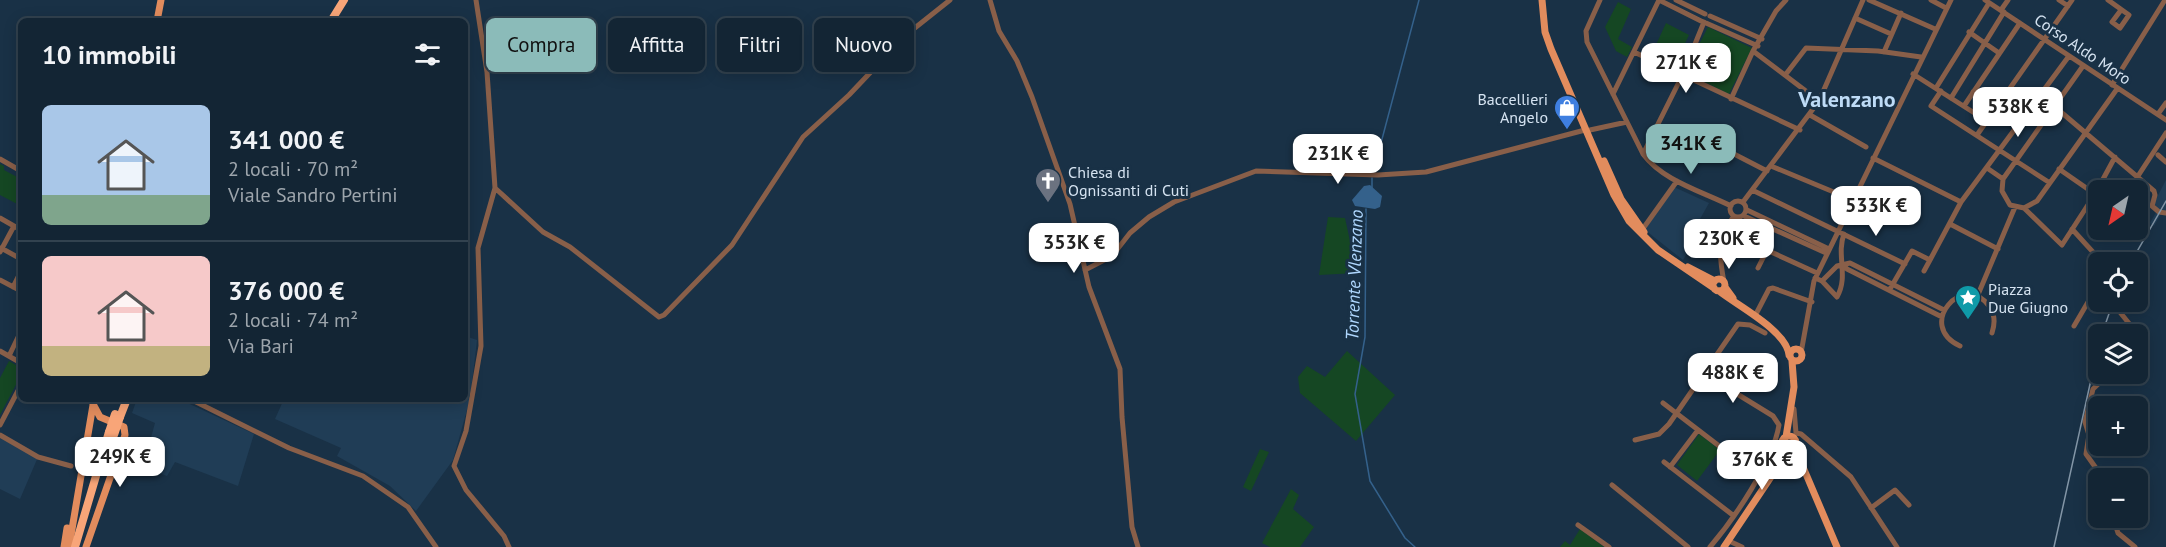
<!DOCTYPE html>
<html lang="it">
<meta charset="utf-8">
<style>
:root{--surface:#132534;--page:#203140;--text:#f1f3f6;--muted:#9da5ac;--line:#32424f;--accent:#8bbbb9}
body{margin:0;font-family:"PT Sans",sans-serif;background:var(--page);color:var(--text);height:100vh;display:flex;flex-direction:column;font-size:22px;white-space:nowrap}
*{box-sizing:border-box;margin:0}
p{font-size:20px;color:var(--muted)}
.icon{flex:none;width:33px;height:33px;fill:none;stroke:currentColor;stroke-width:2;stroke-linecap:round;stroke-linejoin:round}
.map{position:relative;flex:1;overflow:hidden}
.details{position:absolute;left:18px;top:18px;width:450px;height:384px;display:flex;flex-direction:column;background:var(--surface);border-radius:9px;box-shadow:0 3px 15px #0003,0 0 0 2px var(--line)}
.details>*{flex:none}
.banner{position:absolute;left:486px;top:18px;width:570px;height:54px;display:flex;gap:12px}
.needle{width:39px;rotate:214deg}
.fabs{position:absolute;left:2088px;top:180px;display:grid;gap:12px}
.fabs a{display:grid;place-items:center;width:60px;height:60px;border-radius:9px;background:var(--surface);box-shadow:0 3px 15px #0003,0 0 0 2px var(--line);font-size:30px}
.price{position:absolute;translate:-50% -51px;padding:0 14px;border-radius:12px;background:#fff;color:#222;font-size:20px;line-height:39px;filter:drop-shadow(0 2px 3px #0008)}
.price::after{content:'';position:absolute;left:50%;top:36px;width:18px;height:14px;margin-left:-9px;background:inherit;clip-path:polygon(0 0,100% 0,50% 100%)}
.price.selected{background:var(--accent);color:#111}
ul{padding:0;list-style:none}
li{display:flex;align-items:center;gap:18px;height:150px;padding:0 24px}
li+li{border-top:2px solid var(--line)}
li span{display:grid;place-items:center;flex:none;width:168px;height:120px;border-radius:9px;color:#555}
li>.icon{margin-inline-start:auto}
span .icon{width:72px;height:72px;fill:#fffc;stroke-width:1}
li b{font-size:26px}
h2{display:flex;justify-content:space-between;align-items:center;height:72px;padding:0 24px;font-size:26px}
.tag{padding:0 21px;border-radius:9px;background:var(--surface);box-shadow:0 3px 15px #0003,0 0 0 2px var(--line);font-size:21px;line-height:54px}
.tag.selected{background:var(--accent);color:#111}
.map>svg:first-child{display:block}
.built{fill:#203d56}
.green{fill:#154723}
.water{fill:#34618b}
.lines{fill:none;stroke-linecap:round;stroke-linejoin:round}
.stream{stroke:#34618b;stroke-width:1.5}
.minor{stroke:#895f49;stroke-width:5}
.major{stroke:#e28c5d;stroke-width:7}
.highway{stroke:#f8a578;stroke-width:8}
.rail{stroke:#8396a7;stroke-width:1.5}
.highway-bridge{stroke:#f8a578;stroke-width:8}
.labels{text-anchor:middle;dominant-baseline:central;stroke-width:6;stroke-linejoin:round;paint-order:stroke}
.street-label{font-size:16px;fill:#d5e3f1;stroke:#193146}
.poi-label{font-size:16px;fill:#d5e3f1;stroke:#193146;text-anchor:start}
.water-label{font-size:18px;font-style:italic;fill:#afd7fe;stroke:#193146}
.district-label{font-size:22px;font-weight:bold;fill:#bedbf6;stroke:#193146}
</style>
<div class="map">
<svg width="2166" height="547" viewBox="0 0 2166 547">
<rect width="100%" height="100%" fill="#193146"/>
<path class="built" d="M2166,180V211L2162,212L2154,226L2150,223L2158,209L2154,203Z
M1674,187L1709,203L1691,235L1696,239L1683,260L1645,230Z
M465,336L477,340L470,399L453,460L416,511L390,486L337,456L341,448L275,419L284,399H465Z
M137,399H179L254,434L238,486L175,462L167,476L143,467L155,423L132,413Z
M0,437L38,457L20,499L0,489Z"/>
<path class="green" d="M1618,2L1631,9L1618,39L1632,47L1627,57L1616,51L1605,27Z
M1666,23L1689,35L1678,58L1655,47Z
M1708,27L1752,48L1729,94L1685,72Z
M0,164L4,166V170L21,179V206L0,195Z
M1328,217L1345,218L1357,273L1319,275Z
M1347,351L1395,395L1356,441L1300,393L1298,377L1307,366L1325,377Z
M9,361L21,368V375L0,415V378Z
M1699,434L1720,450L1697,481L1677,465Z
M1260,449L1269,452L1251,491L1243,487Z
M1291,489L1299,495L1293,509L1314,527L1300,547H1270L1262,543Z
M1580,529L1604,547H1560L1565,541L1570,545Z"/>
<path class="water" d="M1370,185L1382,196L1380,207L1375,209L1355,206L1352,200L1364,186Z"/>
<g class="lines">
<path class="stream" d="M1373,173L1419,0
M1372,178V188
M1366,209L1365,337L1355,394L1370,481L1405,538L1415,547"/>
<path class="minor" d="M476,0L487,72L495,188L478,248L481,346L466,431L454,466L466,490L504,536L509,547
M990,0L999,31L1017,61L1032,97L1070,204L1089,287L1120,369L1122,417L1132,527L1138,547
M1600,0L1586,31L1587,42L1643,154C1663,181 1701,191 1731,206
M1659,0L1703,22
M1676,0L1705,14
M1869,0L1935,29
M1931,0L1946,8
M1985,0L2166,120
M2059,0L2068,6
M2108,0L2129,15L2120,28L2112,22L2121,10
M2001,10L2008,0
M1710,16L1762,39
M1855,18L1891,34
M1706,23L1758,46
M1969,32L1999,53
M1753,51L1819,101
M1634,52L1800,130
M1884,52L1901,13
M2083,66L2003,179L2002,191L2010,205L2024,208L2037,201L2117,89
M1786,74L1806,48L1878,51L1921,57
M1913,74L1987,121
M2112,85L2165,0
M1936,88L1989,3
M1941,91L1931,106L2050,183
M1973,92L1997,108
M1613,94L1659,0
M1951,98L2004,12
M1731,99L1753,51L1776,11L1786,0
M1964,106L2020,23
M2055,107L2154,191L2155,195L2152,206L2159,212L2166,213
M2158,114L2166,103
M1810,115L1866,147
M1590,130L1627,122
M1977,135L2072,0
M1701,137L1767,171
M1643,154L1682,76L1704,22
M2158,155L2166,162
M1873,158L1961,202
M0,159L21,171
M1771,166L1853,200
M1987,168L2003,179
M2059,169L2095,194
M2138,176L2166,133
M495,188L543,232L570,247L659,317L664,315L732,245L803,137L849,95L906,35L950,0
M1752,190L1905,264
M1730 209a8 8 0 1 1 16 0a8 8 0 1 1-16 0Z
M1743,202L1819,101L1863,0
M2024,208L2062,245L2095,194L2115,157
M1747,210L1829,249
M1744,216L1826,253
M0,218L21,230
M1950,224L1998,249
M2072,229L2102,262
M1642,230L1677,181
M1725,231L1817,273
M1,248L21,259
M1079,249L1104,259
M0,252L14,226
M1843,264L1847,269L1942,317
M1758,268L1767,250
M1085,270L1112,256L1130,233L1149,217L1174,202L1256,171L1378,175L1426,172L1585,130
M1924,271L1930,260
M1815,278L1822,281L1837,266L1850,263L1944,310
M0,280L21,291
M1822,281L1837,297C1849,276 1836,255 1844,234
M1724,282C1719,256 1717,238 1734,216
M13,287L21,271
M1890,289L1912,251L1930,260L1961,202L2069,56
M1977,297L2015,207
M2118,302L2119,311L2144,342L2138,350
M1756,314L1769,289L1773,288L1812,302
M2074,326L2098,285
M1960,346C1915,325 1964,271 1989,306C1995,314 1995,324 1992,333
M0,351L21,363
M1801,353L1814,281L1951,0
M9,356L21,331
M1703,373L1773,416L1779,425C1773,462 1734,519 1710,547
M190,399L289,448L363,476L408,507L436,547
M1663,403L1757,475
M1794,409L1796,433
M0,425L21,385
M1796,433L1801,434L1851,477L1897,547
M0,435L38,457L71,466
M1635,440L1659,434L1669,424L1738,324L1750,325L1765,333
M1664,462L1734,516
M1670,467L1698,430
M2103,478L2086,454L2089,435L2085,422L2093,389L2109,374
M1612,485L1688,547
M1871,508L1895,490L1909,505
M2113,518L2118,533L2135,547
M1578,525L1609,547
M1729,541L1742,547"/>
<path class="major" d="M1542,0L1545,32L1551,49L1614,195L1629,221L1658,250L1714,288
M157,21L161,0
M1604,161L1621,199L1644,232
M1688,267L1715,281
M1713 285a6 6 0 1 1 12 0a6 6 0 1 1-12 0Z
M1725,287L1733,298
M1719,291C1738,306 1787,331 1789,355
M1790 355a6 6 0 1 1 12 0a6 6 0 1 1-12 0Z
M1782 443a7 7 0 1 1 14 0a7 7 0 1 1-14 0Z
M1786,437L1794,387L1792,361
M1792,449L1803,467L1837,547
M1776,459L1783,445
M64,547L67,528
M69,547L94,399
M86,547L125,435L124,427L100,417L93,404
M1724,547L1789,450"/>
<path class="highway" d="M331,21L344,0
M120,417L127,399
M75,547L109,432"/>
<path class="rail" d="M2131,262L2166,201
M2102,334L2113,302
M2054,547L2098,348"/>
<path class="highway-bridge" d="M109,432L115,414
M114,435L120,417"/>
</g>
<defs>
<symbol id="shop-pin" viewBox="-11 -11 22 30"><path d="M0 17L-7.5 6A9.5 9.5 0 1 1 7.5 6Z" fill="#3f7fe0" stroke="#193146"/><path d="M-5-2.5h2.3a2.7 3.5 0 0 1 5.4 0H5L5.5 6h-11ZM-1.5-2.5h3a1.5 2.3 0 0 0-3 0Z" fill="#fff"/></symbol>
<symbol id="church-pin" viewBox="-11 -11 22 30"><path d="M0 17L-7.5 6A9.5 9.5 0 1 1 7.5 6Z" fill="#6b7280" stroke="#193146"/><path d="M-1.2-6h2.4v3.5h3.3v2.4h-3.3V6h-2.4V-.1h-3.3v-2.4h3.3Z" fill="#fff"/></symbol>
<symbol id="sight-pin" viewBox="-11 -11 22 30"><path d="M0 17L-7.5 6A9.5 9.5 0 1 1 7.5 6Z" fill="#0f9aa8" stroke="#193146"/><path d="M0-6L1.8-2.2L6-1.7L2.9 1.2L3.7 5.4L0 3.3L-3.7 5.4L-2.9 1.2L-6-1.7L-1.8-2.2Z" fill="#fff"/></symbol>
</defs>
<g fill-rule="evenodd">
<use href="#shop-pin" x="1552" y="93" width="30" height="40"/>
<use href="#church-pin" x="1033" y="166" width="30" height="40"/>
<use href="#sight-pin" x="1953" y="283" width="30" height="40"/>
</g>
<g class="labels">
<g class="street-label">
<text transform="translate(2083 49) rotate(34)">Corso Aldo Moro</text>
</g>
<g class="poi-label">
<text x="1548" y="99" text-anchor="end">Baccellieri<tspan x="1548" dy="18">Angelo</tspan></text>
<text x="1068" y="172">Chiesa di<tspan x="1068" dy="18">Ognissanti di Cuti</tspan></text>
<text x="1988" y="289">Piazza<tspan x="1988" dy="18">Due Giugno</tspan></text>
</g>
<g class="water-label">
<text transform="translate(1354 275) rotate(-88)">Torrente Vlenzano</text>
</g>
<g class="district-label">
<text x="1847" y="99">Valenzano</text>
</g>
</g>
</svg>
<div class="fabs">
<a><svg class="needle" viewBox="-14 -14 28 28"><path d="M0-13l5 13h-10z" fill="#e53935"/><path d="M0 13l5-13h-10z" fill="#9da5ac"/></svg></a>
<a><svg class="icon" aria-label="locate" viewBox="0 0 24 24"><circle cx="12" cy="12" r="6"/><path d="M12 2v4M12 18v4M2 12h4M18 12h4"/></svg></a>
<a><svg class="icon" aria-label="layers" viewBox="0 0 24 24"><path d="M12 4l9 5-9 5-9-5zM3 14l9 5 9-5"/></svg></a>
<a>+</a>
<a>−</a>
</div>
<b class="price" style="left:1686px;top:94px">271K €</b>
<b class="price" style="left:2018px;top:138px">538K €</b>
<b class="price selected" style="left:1691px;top:175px">341K €</b>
<b class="price" style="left:1338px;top:185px">231K €</b>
<b class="price" style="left:1876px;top:237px">533K €</b>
<b class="price" style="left:1729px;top:270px">230K €</b>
<b class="price" style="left:1074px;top:274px">353K €</b>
<b class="price" style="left:1733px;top:404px">488K €</b>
<b class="price" style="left:120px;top:488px">249K €</b>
<b class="price" style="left:1762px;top:491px">376K €</b>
<div class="banner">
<a class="tag selected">Compra</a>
<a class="tag">Affitta</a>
<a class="tag">Filtri</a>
<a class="tag">Nuovo</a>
</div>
<section class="details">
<h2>10 immobili<svg class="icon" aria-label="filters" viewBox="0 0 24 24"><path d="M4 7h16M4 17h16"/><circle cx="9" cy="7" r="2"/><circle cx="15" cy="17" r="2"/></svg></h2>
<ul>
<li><span style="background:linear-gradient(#a9c7e8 75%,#7fa58c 0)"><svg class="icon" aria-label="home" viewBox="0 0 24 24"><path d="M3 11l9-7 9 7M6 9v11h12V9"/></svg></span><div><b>341 000 €</b><p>2 locali · 70 m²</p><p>Viale Sandro Pertini</p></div></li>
<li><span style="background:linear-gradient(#f6c9c9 75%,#c2b280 0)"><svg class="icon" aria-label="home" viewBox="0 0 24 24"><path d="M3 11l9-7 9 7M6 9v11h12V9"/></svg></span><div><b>376 000 €</b><p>2 locali · 74 m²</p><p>Via Bari</p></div></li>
</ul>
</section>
</div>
